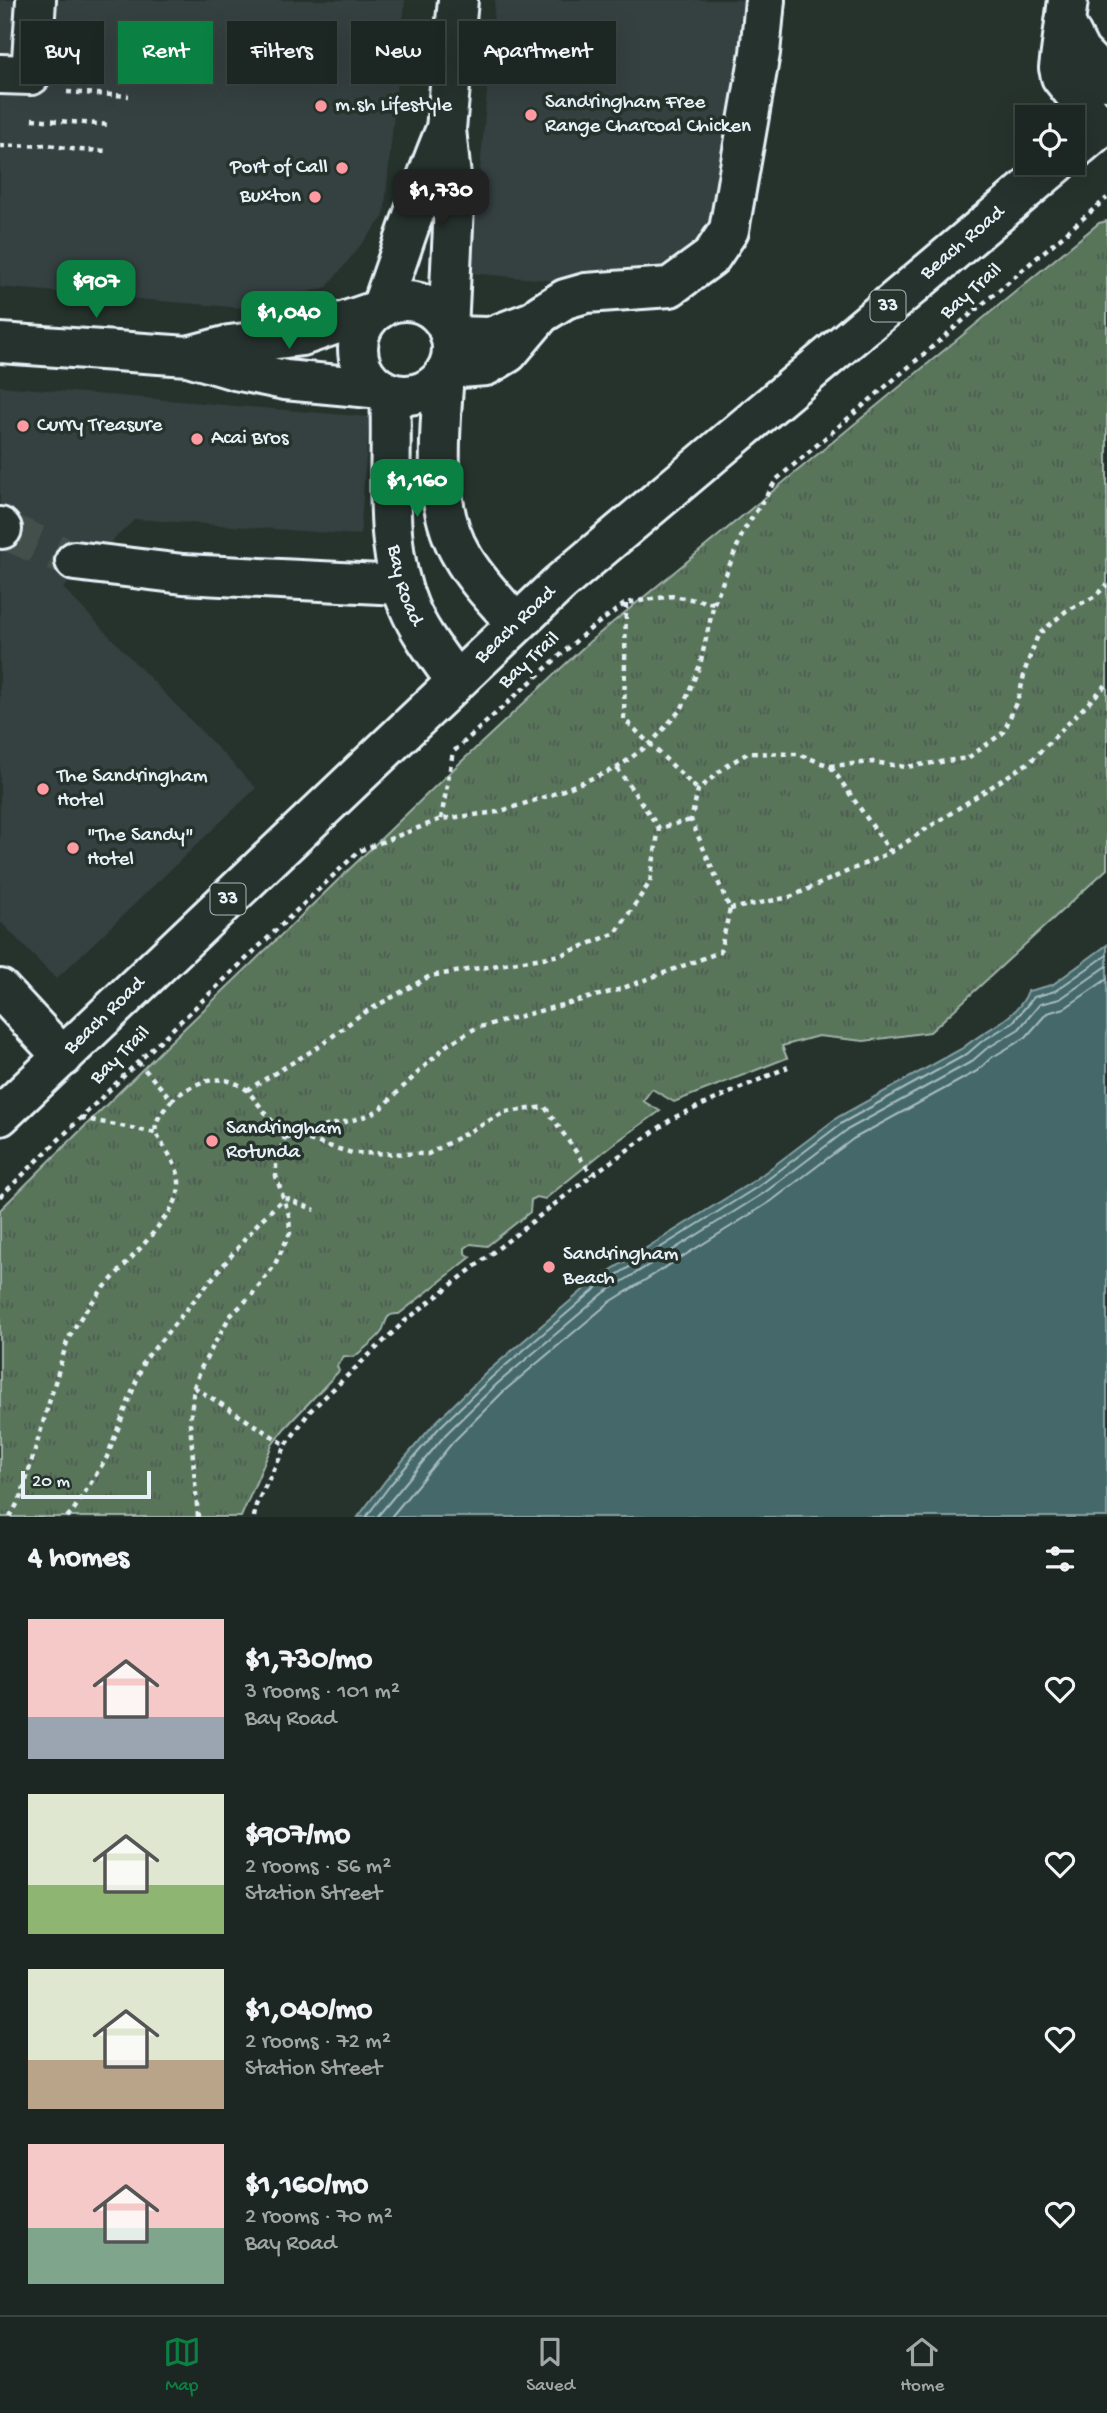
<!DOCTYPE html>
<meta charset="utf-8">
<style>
:root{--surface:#1c2622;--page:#29322f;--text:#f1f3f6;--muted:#a0a5a5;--line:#3a4340;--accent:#0b8043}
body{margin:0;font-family:"Gochi Hand",sans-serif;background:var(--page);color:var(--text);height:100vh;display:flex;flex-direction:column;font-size:26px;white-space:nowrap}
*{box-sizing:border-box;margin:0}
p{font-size:23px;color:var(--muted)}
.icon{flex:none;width:38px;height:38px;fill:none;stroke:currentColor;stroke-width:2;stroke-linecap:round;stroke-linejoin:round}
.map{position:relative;height:1517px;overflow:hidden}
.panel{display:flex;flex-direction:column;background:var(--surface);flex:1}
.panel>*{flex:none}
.hud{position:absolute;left:21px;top:21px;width:700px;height:63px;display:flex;gap:14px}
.fabs{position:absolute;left:1015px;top:105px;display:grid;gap:14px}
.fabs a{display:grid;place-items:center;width:70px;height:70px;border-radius:0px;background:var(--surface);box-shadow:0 7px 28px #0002,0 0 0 2px var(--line);font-size:35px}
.scale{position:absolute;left:21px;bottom:18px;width:130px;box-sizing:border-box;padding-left:7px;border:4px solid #e8f1f8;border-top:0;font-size:19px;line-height:24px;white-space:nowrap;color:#e8f1f8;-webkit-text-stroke:5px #26332d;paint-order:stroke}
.price{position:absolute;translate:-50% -60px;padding:0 16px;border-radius:14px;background:var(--accent);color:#fff;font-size:23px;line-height:46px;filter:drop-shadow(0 2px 4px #0008)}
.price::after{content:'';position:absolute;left:50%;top:42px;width:21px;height:16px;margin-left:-10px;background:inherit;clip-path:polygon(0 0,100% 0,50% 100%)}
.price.current{background:#222;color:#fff}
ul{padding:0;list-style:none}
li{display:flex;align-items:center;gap:21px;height:175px;padding:0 28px}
li span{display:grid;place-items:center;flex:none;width:196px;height:140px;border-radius:0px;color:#555}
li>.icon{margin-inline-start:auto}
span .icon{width:84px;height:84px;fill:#fffc;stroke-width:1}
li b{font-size:30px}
h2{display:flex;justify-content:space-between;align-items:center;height:84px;padding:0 28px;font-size:30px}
.chip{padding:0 24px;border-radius:0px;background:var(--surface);box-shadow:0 7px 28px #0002,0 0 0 2px var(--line);font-size:24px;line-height:63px}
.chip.current{background:var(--accent);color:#fff}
.dock{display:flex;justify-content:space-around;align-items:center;height:98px;border-top:2px solid var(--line);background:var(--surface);font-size:19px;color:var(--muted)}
.dock a{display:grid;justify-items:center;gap:4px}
.dock .current{color:var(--accent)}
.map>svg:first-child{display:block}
.built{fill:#354141}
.park{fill:url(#park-tufts);stroke:#a0b2a9;stroke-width:2}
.water{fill:#45696a;stroke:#869fa3;stroke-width:2}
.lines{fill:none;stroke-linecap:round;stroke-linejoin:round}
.shore{stroke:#a7bbbf;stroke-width:2}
.minor-tunnel{stroke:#43504b;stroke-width:38;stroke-dasharray:38 19;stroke-linecap:butt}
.minor-casing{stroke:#e8f1f8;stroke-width:44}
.major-casing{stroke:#e8f1f8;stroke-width:44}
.path{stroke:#e8f1f8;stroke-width:4.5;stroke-dasharray:5 5;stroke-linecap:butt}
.minor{stroke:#26332d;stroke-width:38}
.major{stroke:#26332d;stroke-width:38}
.poi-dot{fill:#ff9aa2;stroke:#26332d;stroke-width:2.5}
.labels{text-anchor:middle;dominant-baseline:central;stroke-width:7;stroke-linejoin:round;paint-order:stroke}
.shield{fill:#26332d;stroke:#aeb8bb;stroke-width:2}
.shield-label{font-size:19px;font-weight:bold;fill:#e8f1f8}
.poi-label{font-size:21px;fill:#e8f1f8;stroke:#26332d;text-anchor:start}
.street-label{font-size:21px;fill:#e8f1f8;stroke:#26332d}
</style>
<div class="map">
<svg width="1107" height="1517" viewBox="0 0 1107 1517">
<defs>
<pattern id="park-tufts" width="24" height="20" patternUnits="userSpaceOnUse" patternTransform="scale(1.75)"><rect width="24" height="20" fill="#58745a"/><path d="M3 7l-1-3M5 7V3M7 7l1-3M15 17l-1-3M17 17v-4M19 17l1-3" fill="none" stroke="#4e5c51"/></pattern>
</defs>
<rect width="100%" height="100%" fill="#26332d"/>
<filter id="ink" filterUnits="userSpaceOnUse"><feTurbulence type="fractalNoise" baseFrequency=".0143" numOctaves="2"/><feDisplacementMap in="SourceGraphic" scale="14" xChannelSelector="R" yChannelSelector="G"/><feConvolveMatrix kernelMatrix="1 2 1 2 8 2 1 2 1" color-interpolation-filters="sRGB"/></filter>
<g filter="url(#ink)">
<path class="built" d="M0,0H405L384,216L327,287L243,308L0,287Z
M495,0H758L725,221L665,282L592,284L471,273Z
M0,386L369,417L360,535L135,519L63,588L256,788L56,979L0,921Z"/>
<path class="park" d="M1107,221V869L930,1032L864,1041L818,1036L782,1046L787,1058L674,1102L652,1089L643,1101L660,1111L612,1145L545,1199L537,1197L531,1200L530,1212L487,1246L471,1244L465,1248V1253L471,1257L399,1314C384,1313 387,1323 381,1333C375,1341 362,1350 354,1357L344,1356L337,1366L339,1371L284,1429L272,1445L241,1517H0V1210L165,1047L446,776L589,642L1099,223Z"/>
<path class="water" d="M1107,945V1517H358L386,1480L434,1424L487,1372L595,1280L755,1180L838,1117L963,1048C984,1029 1017,1020 1028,991L1052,985Z"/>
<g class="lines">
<path class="shore" d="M366,1517L391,1484L439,1428L492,1377L599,1286L759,1186L842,1123L967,1054L981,1042L1013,1022L1034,997L1055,991L1107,955
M377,1517L446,1434L497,1384L604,1293L764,1193L847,1130L971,1062L986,1049L1019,1029L1040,1004L1060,999L1107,966
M391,1517L453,1442L504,1391L610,1302L770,1202L853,1139L977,1071L991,1058L1026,1037L1047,1013L1065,1008L1107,979"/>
<path class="minor-tunnel" d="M2,529L75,561"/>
<defs>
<path id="minor" d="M1068,0L1059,68L1061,77L1101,127
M1065,22L1080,52L1107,80
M0,74L31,75L36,0
M450,336L490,337L533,321
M0,343L188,356L235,370L285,380L382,389
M188,356L229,345L302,336L378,310
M447,369L486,366L508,353L541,314L565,299L586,293L670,287L711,257L729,230L760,53L765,0
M0,527L2,529
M75,561L183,574L400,585
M0,989L63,1057"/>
<g id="major">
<path d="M1073,151L1107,122"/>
<circle cx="405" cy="348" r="47"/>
<path d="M381,308C402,249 421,188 445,131"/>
<path d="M448,330L454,206L446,129L458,0"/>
<path d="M444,374C440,430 431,505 462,556C476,581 498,602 516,624"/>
<path id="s1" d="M390,393C394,464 381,541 409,607C420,634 439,657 455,680"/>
<path id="s2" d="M0,1116L560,583L1058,163"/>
</g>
</defs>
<use href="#minor" class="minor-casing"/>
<use href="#major" class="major-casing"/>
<path class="path" d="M67,92L129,96
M32,119L111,125
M0,146L49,145L78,150L109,151
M626,604L624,719L698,790
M831,767L890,851
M617,768L659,828
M441,819L453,752L586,632L626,603L672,596L714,603
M730,909L790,897L891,852L1031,761L1107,684
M138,1062L172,1100C194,1082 221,1070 247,1090L285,1137
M247,1090L320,1046L360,1015L430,976L561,955L616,933L650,882L659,828L691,820
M81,1118L156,1133
M285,1137C297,1137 305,1132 317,1129C340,1121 358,1122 380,1109L447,1045L476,1028L618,990L720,952L730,909L691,820L698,790L726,766L748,753L798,754L830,766L873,762L905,767L968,758L1004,732L1020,693L1025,670L1038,635L1066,611L1094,597L1107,585
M299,1137L352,1153L428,1154L505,1112L545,1107L592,1175
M0,1197L138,1062L359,851L441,819L498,812L551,795L617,768L651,743L682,708L700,665L714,603L744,530L777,479L1107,198
M285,1198L315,1210
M194,1387L286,1445
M10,1517L21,1497L67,1342C88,1297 127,1267 157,1228C164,1218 174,1208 177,1196C184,1175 172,1159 161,1142C161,1141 156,1134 156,1133C153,1120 165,1109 172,1100
M67,1517L73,1511L107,1457L144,1361L259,1222L284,1198
M198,1517L190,1423L194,1387L202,1366L230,1316L252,1295L274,1266L290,1233L289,1215L276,1176V1163L285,1137
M254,1517L256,1505L286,1445L310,1411L405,1321L592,1175L673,1118L788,1067"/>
<use href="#minor" class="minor"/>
<use href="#major" class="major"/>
</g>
</g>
<g class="poi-dot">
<circle cx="321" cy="106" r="7"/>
<circle cx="531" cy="115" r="7"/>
<circle cx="342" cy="168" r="7"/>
<circle cx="315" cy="197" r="7"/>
<circle cx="23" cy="426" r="7"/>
<circle cx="197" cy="439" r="7"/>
<circle cx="43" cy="789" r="7"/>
<circle cx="73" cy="848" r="7"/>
<circle cx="212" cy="1141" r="7"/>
<circle cx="549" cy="1267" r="7"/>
</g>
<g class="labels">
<g class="shield">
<rect x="870.5" y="290.5" width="35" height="31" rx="5"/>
<rect x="210.5" y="883.5" width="35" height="31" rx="5"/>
</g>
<g class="shield-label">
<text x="888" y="306">33</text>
<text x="228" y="899">33</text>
</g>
<g class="poi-label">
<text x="545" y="103">Sandringham Free<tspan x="545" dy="24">Range Charcoal Chicken</tspan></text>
<text x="335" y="106">m.sh Lifestyle</text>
<text x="328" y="168" text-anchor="end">Port of Call</text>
<text x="301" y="197" text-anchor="end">Buxton</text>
<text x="37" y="426">Curry Treasure</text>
<text x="211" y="439">Acai Bros</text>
<text x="57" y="777">The Sandringham<tspan x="57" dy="24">Hotel</tspan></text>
<text x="87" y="836">"The Sandy"<tspan x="87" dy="24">Hotel</tspan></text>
<text x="226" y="1129">Sandringham<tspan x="226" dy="24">Rotunda</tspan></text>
<text x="563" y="1255">Sandringham<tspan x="563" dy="24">Beach</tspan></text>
</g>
<g class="street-label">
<text stroke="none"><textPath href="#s2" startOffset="1300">Beach Road</textPath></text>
<text transform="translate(972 292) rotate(-41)">Bay Trail</text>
<text stroke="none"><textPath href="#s1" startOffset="194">Bay Road</textPath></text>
<text stroke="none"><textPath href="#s2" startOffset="712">Beach Road</textPath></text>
<text transform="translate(530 661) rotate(-42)">Bay Trail</text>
<text stroke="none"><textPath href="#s2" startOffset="145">Beach Road</textPath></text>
<text transform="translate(121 1056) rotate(-44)">Bay Trail</text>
</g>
</g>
</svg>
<div class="fabs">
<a><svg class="icon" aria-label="locate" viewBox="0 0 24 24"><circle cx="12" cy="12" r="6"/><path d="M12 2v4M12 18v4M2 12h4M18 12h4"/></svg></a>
</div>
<div class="scale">20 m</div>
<b class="price current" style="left:441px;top:229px">$1,730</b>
<b class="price" style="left:96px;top:320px">$907</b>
<b class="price" style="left:289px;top:351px">$1,040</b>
<b class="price" style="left:417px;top:519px">$1,160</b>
<div class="hud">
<a class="chip">Buy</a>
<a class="chip current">Rent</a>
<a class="chip">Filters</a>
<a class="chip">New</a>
<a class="chip">Apartment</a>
</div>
</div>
<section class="panel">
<h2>4 homes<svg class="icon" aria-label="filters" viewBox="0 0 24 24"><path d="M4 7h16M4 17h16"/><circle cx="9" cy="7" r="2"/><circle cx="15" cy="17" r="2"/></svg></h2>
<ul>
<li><span style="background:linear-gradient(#f6c9c9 70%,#9aa5b1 0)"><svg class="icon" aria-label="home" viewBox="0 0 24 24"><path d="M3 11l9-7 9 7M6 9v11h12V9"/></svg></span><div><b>$1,730/mo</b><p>3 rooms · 101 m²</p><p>Bay Road</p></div><svg class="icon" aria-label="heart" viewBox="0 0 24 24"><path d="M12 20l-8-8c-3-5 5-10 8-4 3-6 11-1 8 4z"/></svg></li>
<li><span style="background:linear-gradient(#dfe7d0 65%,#8fb573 0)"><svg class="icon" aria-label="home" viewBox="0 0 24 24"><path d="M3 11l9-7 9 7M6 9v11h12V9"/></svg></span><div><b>$907/mo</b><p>2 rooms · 56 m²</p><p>Station Street</p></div><svg class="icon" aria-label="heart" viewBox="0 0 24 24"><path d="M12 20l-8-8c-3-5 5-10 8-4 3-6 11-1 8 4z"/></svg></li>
<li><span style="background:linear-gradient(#dfe7d0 65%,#b9a48a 0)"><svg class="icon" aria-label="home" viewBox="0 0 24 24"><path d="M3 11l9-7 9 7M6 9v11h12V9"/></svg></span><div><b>$1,040/mo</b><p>2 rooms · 72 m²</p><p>Station Street</p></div><svg class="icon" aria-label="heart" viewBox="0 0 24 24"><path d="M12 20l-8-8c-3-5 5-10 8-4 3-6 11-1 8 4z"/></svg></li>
<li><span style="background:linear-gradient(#f6c9c9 60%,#7fa58c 0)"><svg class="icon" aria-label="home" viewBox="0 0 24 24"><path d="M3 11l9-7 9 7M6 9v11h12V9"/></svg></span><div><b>$1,160/mo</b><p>2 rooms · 70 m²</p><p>Bay Road</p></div><svg class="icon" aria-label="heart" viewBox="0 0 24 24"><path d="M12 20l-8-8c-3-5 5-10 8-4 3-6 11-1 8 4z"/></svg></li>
</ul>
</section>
<nav class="dock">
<a class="current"><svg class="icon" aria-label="map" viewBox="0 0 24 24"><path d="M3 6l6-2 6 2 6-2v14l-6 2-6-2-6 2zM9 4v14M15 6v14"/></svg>Map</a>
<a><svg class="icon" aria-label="saved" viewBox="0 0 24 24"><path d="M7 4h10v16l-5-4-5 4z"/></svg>Saved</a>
<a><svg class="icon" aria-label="home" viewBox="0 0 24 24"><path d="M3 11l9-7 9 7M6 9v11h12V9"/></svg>Home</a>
</nav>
